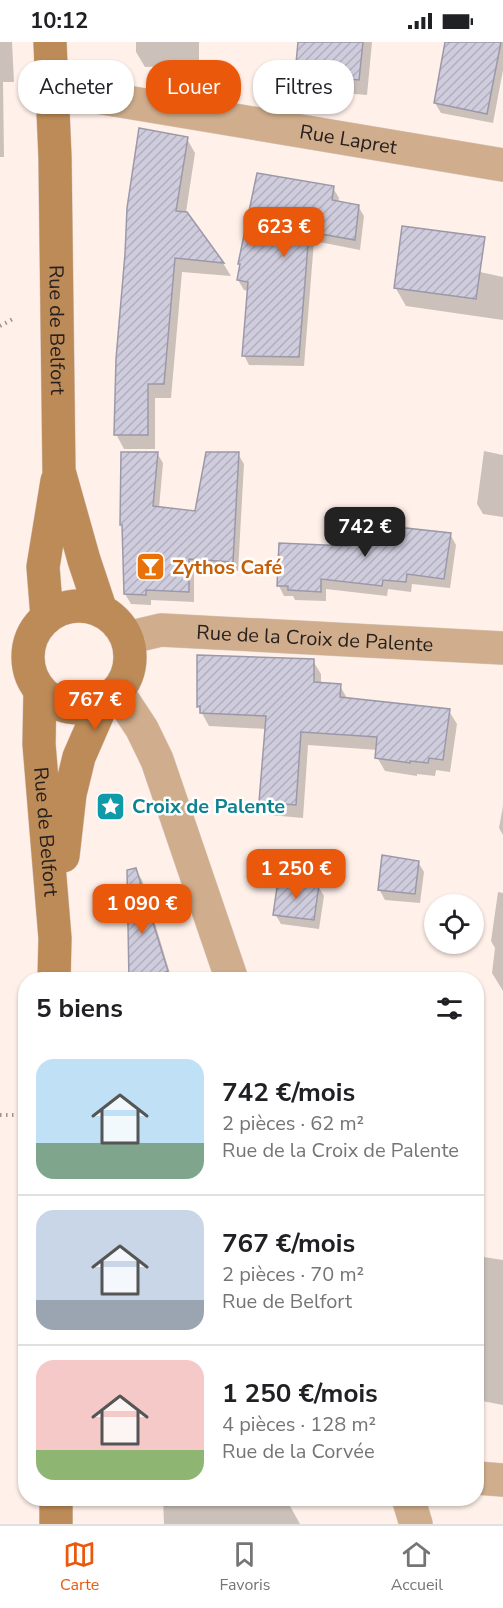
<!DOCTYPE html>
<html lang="fr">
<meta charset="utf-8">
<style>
:root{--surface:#fff;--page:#f6f6f6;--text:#202124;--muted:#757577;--line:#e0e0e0;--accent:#ea580c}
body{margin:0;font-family:"Nunito Sans",sans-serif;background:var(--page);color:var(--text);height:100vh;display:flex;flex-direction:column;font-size:22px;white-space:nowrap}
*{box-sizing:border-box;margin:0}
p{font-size:20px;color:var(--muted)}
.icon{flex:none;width:33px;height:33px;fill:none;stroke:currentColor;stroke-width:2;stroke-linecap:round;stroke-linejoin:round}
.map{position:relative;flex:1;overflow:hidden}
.sheet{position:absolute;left:18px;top:930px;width:466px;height:534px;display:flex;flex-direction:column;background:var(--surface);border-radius:24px;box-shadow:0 2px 4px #0004}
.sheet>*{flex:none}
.top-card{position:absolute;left:18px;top:18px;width:468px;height:54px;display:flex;gap:12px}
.tools{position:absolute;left:424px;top:852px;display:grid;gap:12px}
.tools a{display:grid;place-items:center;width:60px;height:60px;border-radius:50%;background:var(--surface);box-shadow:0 2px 4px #0004;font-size:30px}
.price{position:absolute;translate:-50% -51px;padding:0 14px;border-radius:12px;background:var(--accent);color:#fff;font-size:20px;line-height:39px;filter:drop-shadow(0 2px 3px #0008)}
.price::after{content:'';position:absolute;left:50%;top:36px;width:18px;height:14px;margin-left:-9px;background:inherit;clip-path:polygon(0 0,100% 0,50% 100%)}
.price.on{background:#222;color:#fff}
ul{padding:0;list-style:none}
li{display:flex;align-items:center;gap:18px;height:150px;padding:0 18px}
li+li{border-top:2px solid var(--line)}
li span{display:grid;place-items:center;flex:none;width:168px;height:120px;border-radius:18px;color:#555}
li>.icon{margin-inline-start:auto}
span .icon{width:72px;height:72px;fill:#fffc;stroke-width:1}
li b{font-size:26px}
h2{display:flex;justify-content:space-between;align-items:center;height:72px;padding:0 18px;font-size:26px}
.pill{padding:0 21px;border-radius:24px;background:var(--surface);box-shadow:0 2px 4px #0004;font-size:21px;line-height:54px}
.pill.on{background:var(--accent);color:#fff}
.status{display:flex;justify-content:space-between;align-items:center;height:42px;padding:0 30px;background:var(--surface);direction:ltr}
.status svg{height:16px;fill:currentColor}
.menu{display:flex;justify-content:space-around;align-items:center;height:84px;border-top:2px solid var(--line);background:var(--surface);font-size:16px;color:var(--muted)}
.menu a{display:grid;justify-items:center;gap:3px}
.menu .on{color:var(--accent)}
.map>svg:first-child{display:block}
.shadow{fill:#0003}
.building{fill:url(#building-hatch);stroke:#9b99a9;stroke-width:1.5}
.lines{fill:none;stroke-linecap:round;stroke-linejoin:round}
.street-casing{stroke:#d8cbc4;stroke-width:34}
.secondary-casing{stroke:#d8cbc4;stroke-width:34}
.path{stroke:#9e938d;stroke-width:4;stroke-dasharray:1.5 4.5;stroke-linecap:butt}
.street{stroke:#d0ae8d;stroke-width:33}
.secondary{stroke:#bd8b58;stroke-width:33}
.labels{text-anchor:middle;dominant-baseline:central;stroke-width:5;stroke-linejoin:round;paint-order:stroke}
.street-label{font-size:20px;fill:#27201d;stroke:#fff}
.food-label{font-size:20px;font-weight:bold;fill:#c56008;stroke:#fff;text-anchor:start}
.culture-label{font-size:20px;font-weight:bold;fill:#0d838f;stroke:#fff;text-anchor:start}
</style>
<div class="status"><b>10:12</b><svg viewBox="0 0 49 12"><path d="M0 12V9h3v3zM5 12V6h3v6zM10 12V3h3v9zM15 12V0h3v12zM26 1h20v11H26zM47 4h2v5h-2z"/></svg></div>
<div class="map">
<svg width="503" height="1482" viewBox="0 0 503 1482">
<defs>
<pattern id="building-hatch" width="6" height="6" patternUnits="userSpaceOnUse" patternTransform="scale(1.5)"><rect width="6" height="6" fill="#cfccdd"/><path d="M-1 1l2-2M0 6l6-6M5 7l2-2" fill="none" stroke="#b2afbd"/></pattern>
</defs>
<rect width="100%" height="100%" fill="#fff0e9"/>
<path class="shadow" d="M0,0H12L14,40H3L4,115H0Z
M136,0H199V23L145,25L136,10Z
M299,0H372L367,53L306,48L297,32Z
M447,0H503V28L493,81L441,71L435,61Z
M187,97L195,111L186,170L223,221L231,234L182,230L171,356H155V407H124L116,392Z
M333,146L339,156L338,161L358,164L364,174L360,208L314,199L304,324L249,323L244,313L249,249L244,248L238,238Z
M471,228L503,235V278L406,264L395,245Z
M484,409L503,413V475L483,472L477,462Z
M157,411L163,421L159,466L196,471L238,412L244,422L238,529L194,527V560L151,558V563L131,562L125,552L123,486L121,482Z
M450,492L456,503L450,546L412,542L411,550L388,547L387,554L326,547V559L295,558L293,554H284L279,544L349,505Z
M313,619L321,632V642L340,644L348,658L449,669L457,682L450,730L436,728L435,734L417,732V734L385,729L377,715L378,708L308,703L303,776L269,773L261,759L267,687L209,684L198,664Z
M503,764V793L499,786Z
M418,820L424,830L420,861L385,858L379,847Z
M136,828L142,838L172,938H131Z
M318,844L324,854L319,887L281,882L275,872Z
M498,850L503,851V949L492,931L495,906L491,899Z
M315,933L345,935L346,938H315Z
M477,1214L503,1218V1363L477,1358Z
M163,1456H240V1459H267L270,1464H290L300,1482H164Z"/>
<path class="building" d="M298,0H363L359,38L295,32Z
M445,0H501L487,72L434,61Z
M139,86L188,95L176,169L187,170L224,221L175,216L164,342H148V393H114L116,317L125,212L127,166Z
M257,131L334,144L332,158L359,163L355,198L309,190L299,315L242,314L248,240L237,238L240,222H238Z
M402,184L485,195L476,257L394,246Z
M121,410H158L153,464L195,469L206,410H239L233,520L189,517V550L146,548V553L124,552L122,483H120Z
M351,480L451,491L444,537L407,532L406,540L383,538L382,544L321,537V550L288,548V544H277L279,501L348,504Z
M197,613L314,617V640L341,642L340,655L450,667L443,718L429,716L428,721L410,719V721L375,716L377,695L301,690L296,763L259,760L266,674L200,671V664L197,665Z
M382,813L419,819L415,852L378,848Z
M136,826L168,929L145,938H129L127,828Z
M278,838L319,843L314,878L273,873Z"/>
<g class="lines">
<defs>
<g id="street">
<path id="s1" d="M52,55L91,54L503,123"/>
<path id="s2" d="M127,596L161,588L503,606"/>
<path d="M117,649L142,687L157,718L232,938"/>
<path d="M477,1436L503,1438"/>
<path d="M408,1456L416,1482"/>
</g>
<g id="secondary">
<path id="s3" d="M50,0L55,115L59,429L84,518L101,569"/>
<circle cx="79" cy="615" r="51"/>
<path d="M47,575L43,525L57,439"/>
<path id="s4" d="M40,649L39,702L55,896L54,938"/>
<path d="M63,814L70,752L79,715L103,660"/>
<path d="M56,1456V1482"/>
</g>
</defs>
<use href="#street" class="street-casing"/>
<use href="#secondary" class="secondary-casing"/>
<path class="path" d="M0,284L13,277
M0,1073H15"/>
<use href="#street" class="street"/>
<use href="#secondary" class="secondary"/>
</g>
<defs>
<symbol id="bar-square" viewBox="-11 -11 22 22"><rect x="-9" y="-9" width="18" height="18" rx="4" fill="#e8710a" stroke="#fff"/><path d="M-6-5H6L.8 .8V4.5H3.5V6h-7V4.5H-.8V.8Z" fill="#fff"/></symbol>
<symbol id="sight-square" viewBox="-11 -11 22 22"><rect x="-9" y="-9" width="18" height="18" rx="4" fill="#0f9aa8" stroke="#fff"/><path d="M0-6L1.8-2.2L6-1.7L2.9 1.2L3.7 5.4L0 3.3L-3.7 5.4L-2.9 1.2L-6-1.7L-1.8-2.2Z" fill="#fff"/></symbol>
</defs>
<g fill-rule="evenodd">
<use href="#bar-square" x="134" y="508" width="33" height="33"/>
<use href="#sight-square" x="94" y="748" width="33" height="33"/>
</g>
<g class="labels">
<g class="street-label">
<text stroke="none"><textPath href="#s1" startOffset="300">Rue Lapret</textPath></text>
<text stroke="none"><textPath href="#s3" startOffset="288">Rue de Belfort</textPath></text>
<text stroke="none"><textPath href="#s2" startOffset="189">Rue de la Croix de Palente</textPath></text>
<text stroke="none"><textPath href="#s4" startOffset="141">Rue de Belfort</textPath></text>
</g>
<g class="food-label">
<text x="172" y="525">Zythos Café</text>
</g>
<g class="culture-label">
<text x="132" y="764">Croix de Palente</text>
</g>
</g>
</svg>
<div class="tools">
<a><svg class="icon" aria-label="locate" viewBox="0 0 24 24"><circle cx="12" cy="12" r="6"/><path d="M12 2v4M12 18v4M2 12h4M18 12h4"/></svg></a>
</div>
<b class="price" style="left:284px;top:216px">623 €</b>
<b class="price on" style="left:365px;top:516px">742 €</b>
<b class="price" style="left:95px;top:689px">767 €</b>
<b class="price" style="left:296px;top:858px">1 250 €</b>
<b class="price" style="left:142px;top:893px">1 090 €</b>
<div class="top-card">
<a class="pill">Acheter</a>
<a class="pill on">Louer</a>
<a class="pill">Filtres</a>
</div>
<section class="sheet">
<h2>5 biens<svg class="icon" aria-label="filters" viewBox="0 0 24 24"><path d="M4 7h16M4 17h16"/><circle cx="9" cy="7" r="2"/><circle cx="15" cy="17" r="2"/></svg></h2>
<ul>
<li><span style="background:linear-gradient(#bfe0f5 70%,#7fa58c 0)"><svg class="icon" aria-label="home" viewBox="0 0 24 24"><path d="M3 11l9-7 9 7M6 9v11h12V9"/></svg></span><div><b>742 €/mois</b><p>2 pièces · 62 m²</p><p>Rue de la Croix de Palente</p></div></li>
<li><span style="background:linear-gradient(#c9d6e8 75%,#9aa5b1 0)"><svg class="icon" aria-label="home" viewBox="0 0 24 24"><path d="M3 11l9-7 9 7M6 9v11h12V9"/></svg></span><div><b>767 €/mois</b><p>2 pièces · 70 m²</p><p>Rue de Belfort</p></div></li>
<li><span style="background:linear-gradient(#f6c9c9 75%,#8fb573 0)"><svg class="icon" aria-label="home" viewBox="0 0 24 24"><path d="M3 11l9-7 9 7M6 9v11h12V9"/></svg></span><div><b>1 250 €/mois</b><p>4 pièces · 128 m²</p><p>Rue de la Corvée</p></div></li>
</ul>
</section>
</div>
<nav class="menu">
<a class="on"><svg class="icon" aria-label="map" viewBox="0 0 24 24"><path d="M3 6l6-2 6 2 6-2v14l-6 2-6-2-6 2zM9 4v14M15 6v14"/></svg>Carte</a>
<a><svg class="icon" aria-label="saved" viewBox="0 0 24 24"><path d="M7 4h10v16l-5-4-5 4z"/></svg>Favoris</a>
<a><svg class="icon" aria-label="home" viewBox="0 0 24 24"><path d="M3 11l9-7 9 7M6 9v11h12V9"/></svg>Accueil</a>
</nav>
